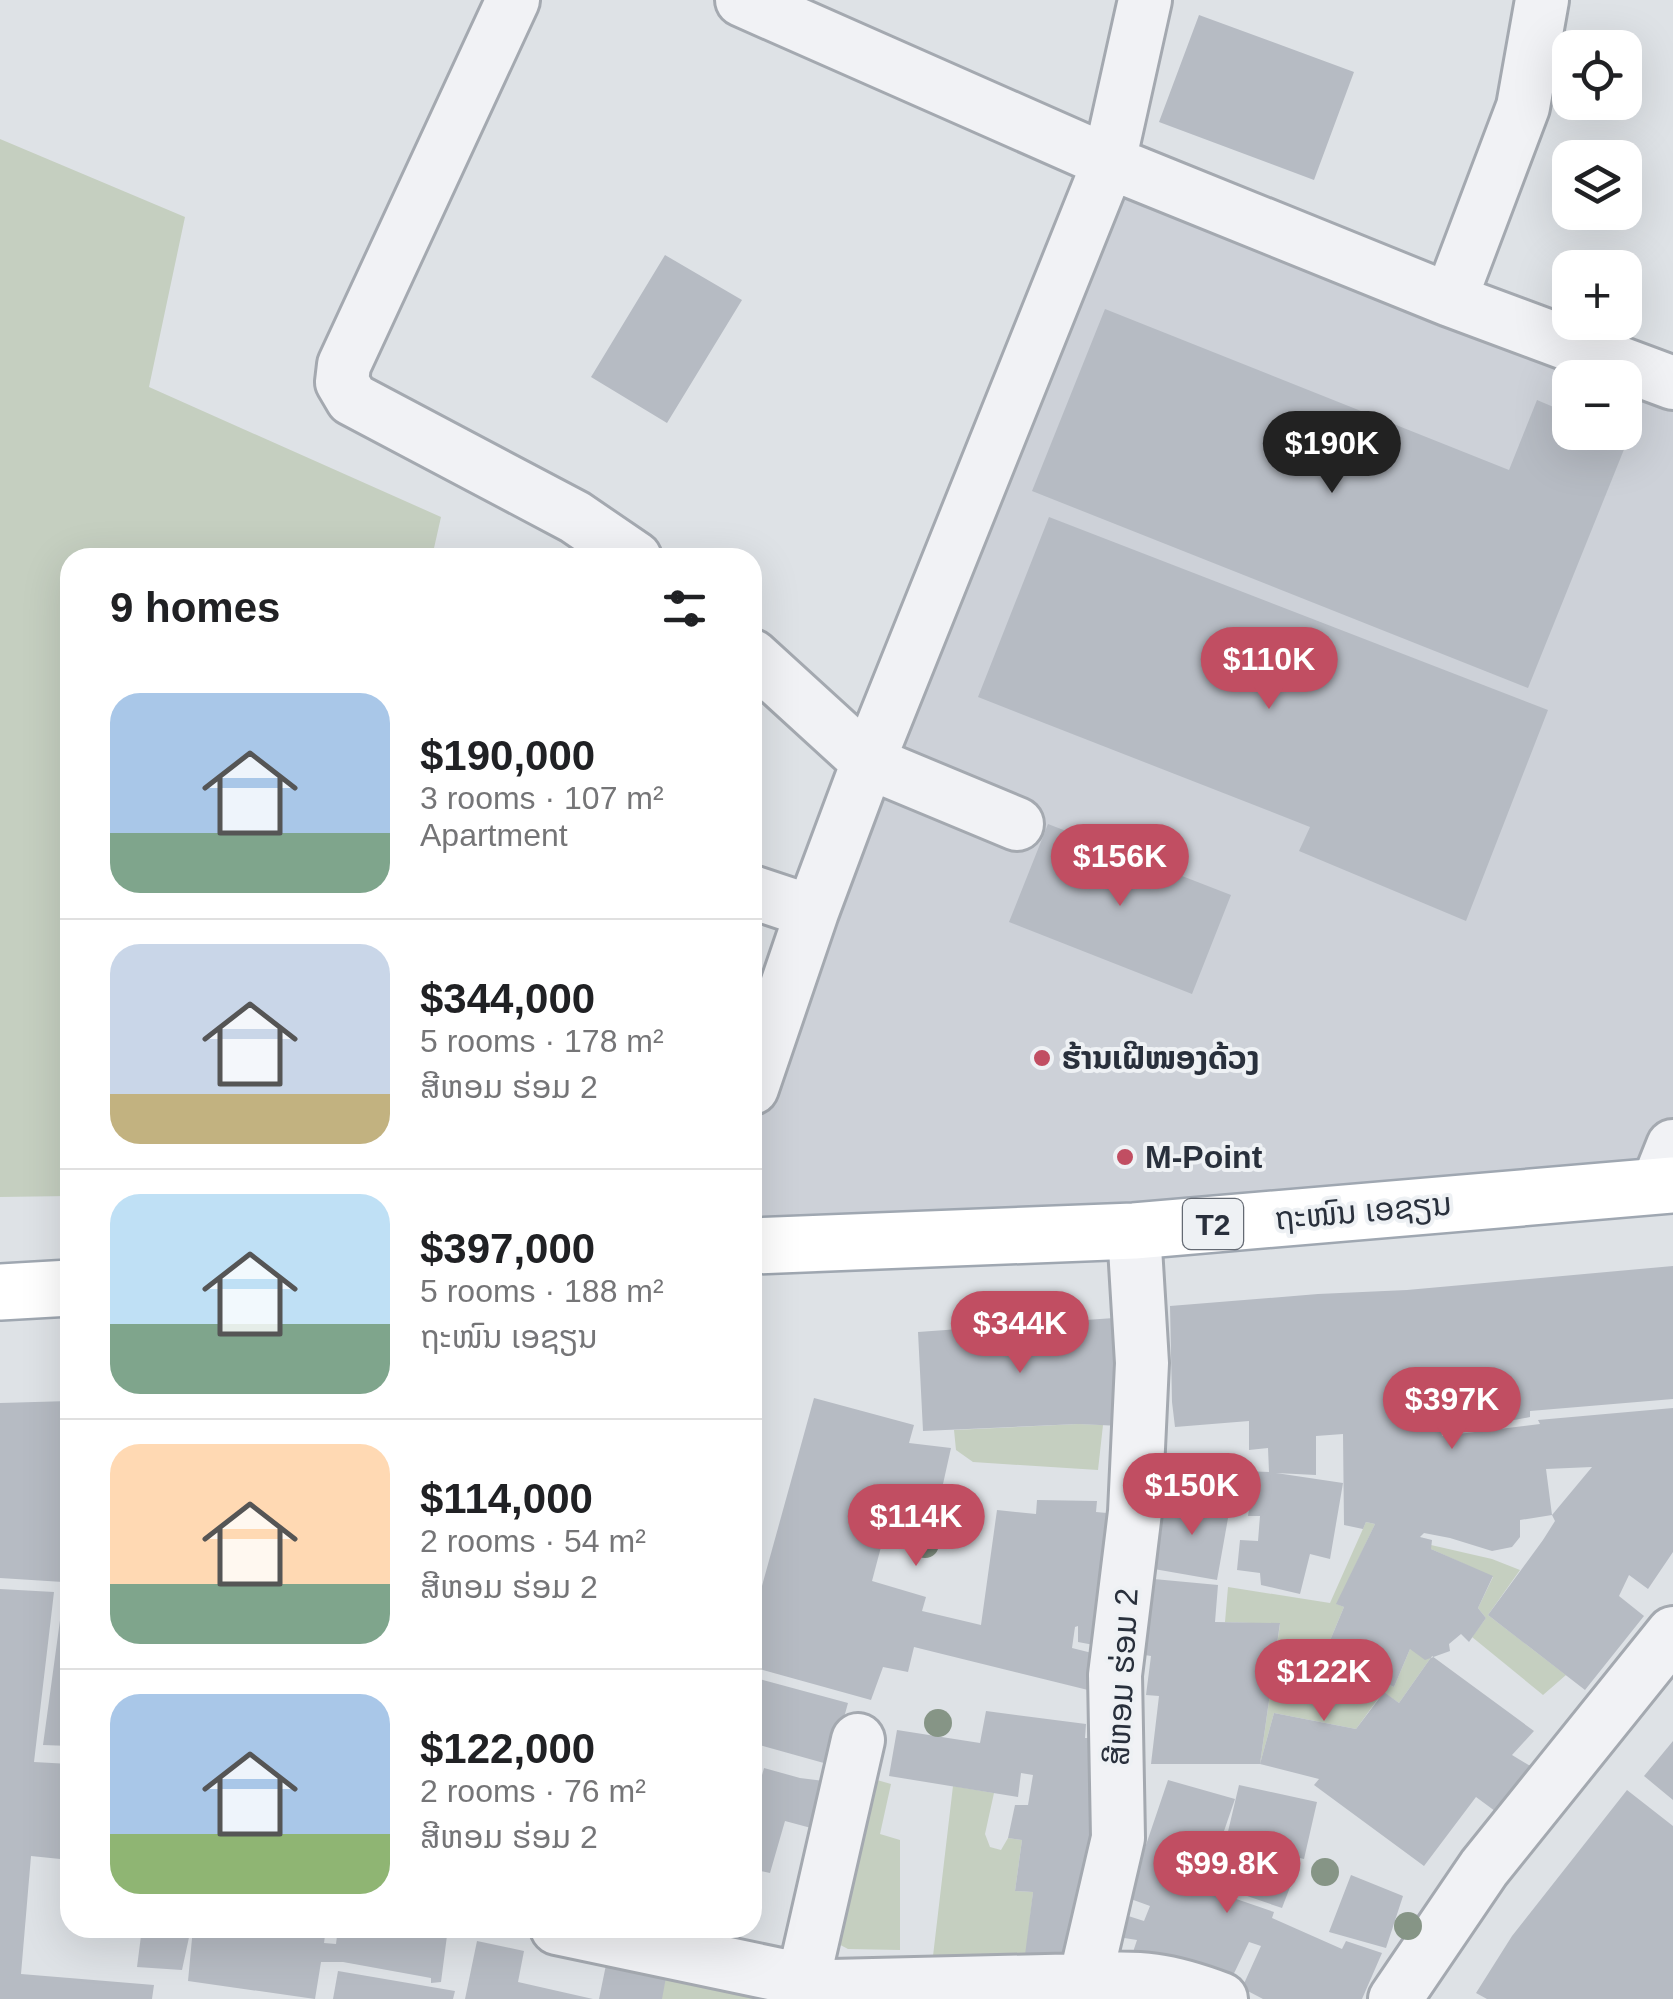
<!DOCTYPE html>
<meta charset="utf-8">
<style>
:root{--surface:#fff;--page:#f2f2f2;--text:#202124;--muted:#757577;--line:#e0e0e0;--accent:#c14e62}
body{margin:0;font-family:Helvetica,"Noto Sans Lao",sans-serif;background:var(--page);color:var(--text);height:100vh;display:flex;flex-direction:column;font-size:38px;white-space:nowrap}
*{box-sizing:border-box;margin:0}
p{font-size:32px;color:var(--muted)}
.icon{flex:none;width:55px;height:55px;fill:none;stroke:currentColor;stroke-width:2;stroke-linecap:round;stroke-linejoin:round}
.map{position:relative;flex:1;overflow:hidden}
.side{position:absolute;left:60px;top:548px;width:702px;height:1390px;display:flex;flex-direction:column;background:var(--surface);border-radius:30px;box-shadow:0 10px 40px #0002}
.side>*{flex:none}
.controls{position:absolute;left:1552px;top:30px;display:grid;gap:20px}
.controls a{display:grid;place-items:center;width:90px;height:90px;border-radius:20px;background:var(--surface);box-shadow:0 10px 40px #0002;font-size:50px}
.price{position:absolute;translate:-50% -85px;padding:0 22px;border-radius:35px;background:var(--accent);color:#fff;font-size:32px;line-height:65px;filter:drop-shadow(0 2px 5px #0008)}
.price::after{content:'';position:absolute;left:50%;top:60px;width:30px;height:22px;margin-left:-15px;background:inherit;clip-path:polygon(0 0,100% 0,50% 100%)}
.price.active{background:#222;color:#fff}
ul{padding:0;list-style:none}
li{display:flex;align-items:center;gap:30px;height:250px;padding:0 50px}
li+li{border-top:2px solid var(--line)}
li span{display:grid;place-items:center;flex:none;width:280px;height:200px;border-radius:30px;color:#555}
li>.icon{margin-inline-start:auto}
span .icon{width:120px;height:120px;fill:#fffc;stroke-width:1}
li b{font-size:42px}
h2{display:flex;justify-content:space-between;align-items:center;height:120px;padding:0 50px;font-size:42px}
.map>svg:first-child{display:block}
.built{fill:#cdd1d8;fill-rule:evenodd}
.green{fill:#c5cfc0}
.building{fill:#b6bbc3;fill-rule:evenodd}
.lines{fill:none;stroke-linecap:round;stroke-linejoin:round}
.minor-casing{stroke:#a4a9b0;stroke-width:58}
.major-casing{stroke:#9fa7b1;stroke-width:60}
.minor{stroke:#f1f2f5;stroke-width:52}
.major{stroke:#fff;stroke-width:55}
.tree{fill:#869586}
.poi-dot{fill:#c14e62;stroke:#eef1f4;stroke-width:4}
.labels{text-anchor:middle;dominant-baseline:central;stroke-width:8;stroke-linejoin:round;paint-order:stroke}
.shield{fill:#eef1f4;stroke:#646a73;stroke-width:2.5}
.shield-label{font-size:30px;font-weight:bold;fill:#29303c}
.poi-label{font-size:32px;font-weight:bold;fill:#29303c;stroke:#eef1f4;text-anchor:start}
.street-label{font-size:32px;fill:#29303c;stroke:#eef1f4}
</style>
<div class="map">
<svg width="1673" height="1999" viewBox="0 0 1673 1999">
<rect width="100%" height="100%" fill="#dee2e6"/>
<path class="built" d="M1109,162L1673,383V1185L753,1246L752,1105ZM1570,378H1625V432H1570Z"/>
<path class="green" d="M0,139L185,217L149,387L441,517L432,557L70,558V1196L0,1197Z
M1078,1424L1103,1425L1098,1470L973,1462L956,1450L954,1430Z
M1366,1522L1375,1524L1337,1604L1344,1607L1324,1655L1394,1687L1410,1649L1432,1656L1399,1703L1383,1692L1356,1729L1274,1713L1260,1764L1280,1624L1225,1622L1228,1587L1330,1603Z
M1431,1545L1492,1559L1520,1570L1488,1615L1566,1675L1543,1695L1472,1637L1486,1618L1478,1608L1493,1577L1431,1549Z
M870,1778L891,1784L880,1834L900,1840V1950L848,1949L829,1939Z
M953,1786L994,1793L985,1834L990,1847L1001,1850L1008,1838L1022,1840L1015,1891L1033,1892L1026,1955H1050L1048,1963L949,1964L933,1956Z
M667,1972L796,1999H661Z"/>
<path class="building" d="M1199,15L1354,72L1314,180L1159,122Z
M665,255L742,300L667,423L591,377Z
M1105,309L1509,470L1537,400L1570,414V432H1617L1629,437L1528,688L1032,491Z
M1049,517L1548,710L1466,921L1299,851L1310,827L978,697Z
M1048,824L1231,895L1192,994L1009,922Z
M1673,1266V1399L1530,1411V1417L1504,1422L1441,1426L1442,1436L1540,1424L1538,1420L1673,1408V1552L1648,1589L1629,1575L1619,1596L1644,1616L1585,1690L1488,1615L1543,1540L1555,1521L1552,1515L1520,1520V1537L1512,1547L1492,1551L1450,1538L1424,1533L1420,1537L1432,1540L1431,1549L1493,1576L1478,1608L1486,1618L1469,1642L1461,1634L1449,1644L1450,1651L1425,1660L1410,1649L1394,1687L1324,1655L1344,1607L1336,1604L1375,1524L1366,1522L1363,1529L1344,1525L1343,1434L1316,1436V1475L1276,1473L1343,1483L1330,1559L1310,1554L1300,1594L1261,1585L1260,1573L1237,1570L1240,1540L1258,1541L1260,1516H1248L1252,1490L1241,1489V1471L1269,1472L1268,1448L1249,1450V1421L1175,1427L1172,1402L1170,1306L1318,1294L1407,1290ZM1592,1467L1552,1515L1546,1469Z
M1114,1318L1121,1426L1078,1424L923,1431L918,1332Z
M814,1398L914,1425L909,1443L951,1448L931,1538L886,1528L872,1581L926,1597L922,1611L981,1625L997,1510L1036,1514L1037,1500L1097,1501L1096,1512L1107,1513L1103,1583L1110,1648L1078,1642V1626L1075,1627L1072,1648L1100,1655L1092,1691L914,1647L908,1672L883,1667L871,1700L752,1667V1622Z
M70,1401V1541L67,1540L63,1582L0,1578V1403Z
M1166,1496L1230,1507L1217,1580L1154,1569Z
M1143,1578L1218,1585L1215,1622L1280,1623L1260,1764L1274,1713L1356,1729L1384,1692L1399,1703L1432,1656L1534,1731L1512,1755L1532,1767L1499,1814L1476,1797L1424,1866L1314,1785L1319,1779L1260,1764H1151L1159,1696L1146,1695L1151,1656L1132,1653Z
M0,1589L54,1592L34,1762L70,1764V1860L31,1856L21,1974L154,1985L152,1999H0Z
M61,1613L70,1614V1746L43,1745Z
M752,1677L848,1703L831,1765L752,1743Z
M986,1711L1086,1724L1085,1738H1104L1078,1954L1025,1955L1033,1892L1015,1891L1022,1840L1008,1838L1015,1805H1028L1033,1775L1021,1773L1018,1797L889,1776L897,1730L980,1743Z
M1673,1741V1800L1644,1776Z
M764,1768L800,1778L840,1783L826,1832L785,1821L770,1873L752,1869V1792L757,1793Z
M1168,1780L1235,1799L1212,1866L1183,1859L1175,1878L1274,1912L1272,1918L1342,1949L1346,1941L1382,1953L1362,1999H1263L1242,1988L1261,1946L1249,1942L1227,1988L1132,1955L1137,1940L1118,1937L1122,1914L1144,1921L1150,1906L1128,1898Z
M1239,1785L1317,1802L1304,1859L1226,1840Z
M1627,1790L1673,1826V1999H1487L1476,1993L1512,1936Z
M1223,1848L1297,1869L1282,1908L1212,1884Z
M1351,1875L1403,1896L1386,1948L1329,1932Z
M142,1928H191L182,1970L137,1967Z
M193,1928H326L324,1943L336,1944L338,1928H448L441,1982L431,1983V1978L343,1962H321L315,1999L188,1981Z
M477,1941L524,1951L518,1982L593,1999H465Z
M607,1960L667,1972L662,1999H599Z
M338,1971L455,1991L453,1999H333Z"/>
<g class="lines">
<defs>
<path id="minor" d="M513,0L344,365L342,382L352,399L575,517L635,558
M742,0L1109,162L1450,300L1673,383
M1450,300L1523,107L1542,0
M752,656L868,762L1017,824
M752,892L812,912
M752,1088L812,912L868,762L1109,162L1145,0
M1657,1186L1673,1146
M1134,1231L1142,1363L1135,1512L1115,1675L1118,1838L1085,1980C1141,1976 1168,1979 1221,1999
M557,1928L832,1986L1085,1980
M803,1981L858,1740
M1395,1999L1484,1868L1673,1633"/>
<path id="major" d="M752,1246L1134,1231L1673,1185
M0,1292L70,1288"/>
</defs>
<use href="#minor" class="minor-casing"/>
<use href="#major" class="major-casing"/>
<use href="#minor" class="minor"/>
<use href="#major" class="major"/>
</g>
<g class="tree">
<circle cx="925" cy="1544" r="14"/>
<circle cx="938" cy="1723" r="14"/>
<circle cx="1325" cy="1872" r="14"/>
<circle cx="1408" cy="1926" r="14"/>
</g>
<g class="poi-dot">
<circle cx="1042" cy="1058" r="10"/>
<circle cx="1125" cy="1157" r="10"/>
</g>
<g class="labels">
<rect class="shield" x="1183" y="1199" width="60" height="50" rx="8"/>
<g class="shield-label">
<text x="1213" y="1224">T2</text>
</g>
<g class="poi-label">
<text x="1062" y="1058">ຮ້ານເຝີໜອງດ້ວງ</text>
<text x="1145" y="1157">M-Point</text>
</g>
<g class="street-label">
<text transform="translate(1363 1211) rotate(-5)">ຖະໜົນ ເອຊຽນ</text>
<text transform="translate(1122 1677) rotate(-87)">ສີຫອມ ຮ່ອມ 2</text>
</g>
</g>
</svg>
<div class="controls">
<a><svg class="icon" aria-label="locate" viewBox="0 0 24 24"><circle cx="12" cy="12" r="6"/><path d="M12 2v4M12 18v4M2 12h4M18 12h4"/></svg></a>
<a><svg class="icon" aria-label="layers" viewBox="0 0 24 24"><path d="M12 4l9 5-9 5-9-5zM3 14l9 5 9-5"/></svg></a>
<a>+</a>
<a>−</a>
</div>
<b class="price active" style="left:1332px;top:496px">$190K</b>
<b class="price" style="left:1269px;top:712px">$110K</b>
<b class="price" style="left:1120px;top:909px">$156K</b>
<b class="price" style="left:1020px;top:1376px">$344K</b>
<b class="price" style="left:1452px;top:1452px">$397K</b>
<b class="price" style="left:1192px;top:1538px">$150K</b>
<b class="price" style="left:916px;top:1569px">$114K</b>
<b class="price" style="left:1324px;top:1724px">$122K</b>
<b class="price" style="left:1227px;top:1916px">$99.8K</b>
<section class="side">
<h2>9 homes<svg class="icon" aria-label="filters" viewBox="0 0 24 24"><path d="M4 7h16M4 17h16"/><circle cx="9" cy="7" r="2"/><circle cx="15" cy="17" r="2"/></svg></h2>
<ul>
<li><span style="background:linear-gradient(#a9c7e8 70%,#7fa58c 0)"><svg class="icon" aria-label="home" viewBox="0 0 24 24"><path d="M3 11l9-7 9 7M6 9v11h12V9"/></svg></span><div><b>$190,000</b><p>3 rooms · 107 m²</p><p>Apartment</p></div></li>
<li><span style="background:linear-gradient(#c9d6e8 75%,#c2b280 0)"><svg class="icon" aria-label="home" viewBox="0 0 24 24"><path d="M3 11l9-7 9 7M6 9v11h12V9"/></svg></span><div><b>$344,000</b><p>5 rooms · 178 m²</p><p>ສີຫອມ ຮ່ອມ 2</p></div></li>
<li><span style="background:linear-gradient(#bfe0f5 65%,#7fa58c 0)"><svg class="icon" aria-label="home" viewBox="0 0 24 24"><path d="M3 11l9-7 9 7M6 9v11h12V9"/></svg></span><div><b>$397,000</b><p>5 rooms · 188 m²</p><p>ຖະໜົນ ເອຊຽນ</p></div></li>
<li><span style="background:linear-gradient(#ffd9b3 70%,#7fa58c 0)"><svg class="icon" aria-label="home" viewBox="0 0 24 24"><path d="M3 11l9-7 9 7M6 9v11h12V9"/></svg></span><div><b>$114,000</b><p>2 rooms · 54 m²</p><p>ສີຫອມ ຮ່ອມ 2</p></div></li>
<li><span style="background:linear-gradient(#a9c7e8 70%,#8fb573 0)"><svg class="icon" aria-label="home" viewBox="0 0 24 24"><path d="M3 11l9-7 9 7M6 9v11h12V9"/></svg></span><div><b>$122,000</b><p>2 rooms · 76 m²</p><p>ສີຫອມ ຮ່ອມ 2</p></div></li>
</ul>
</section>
</div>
